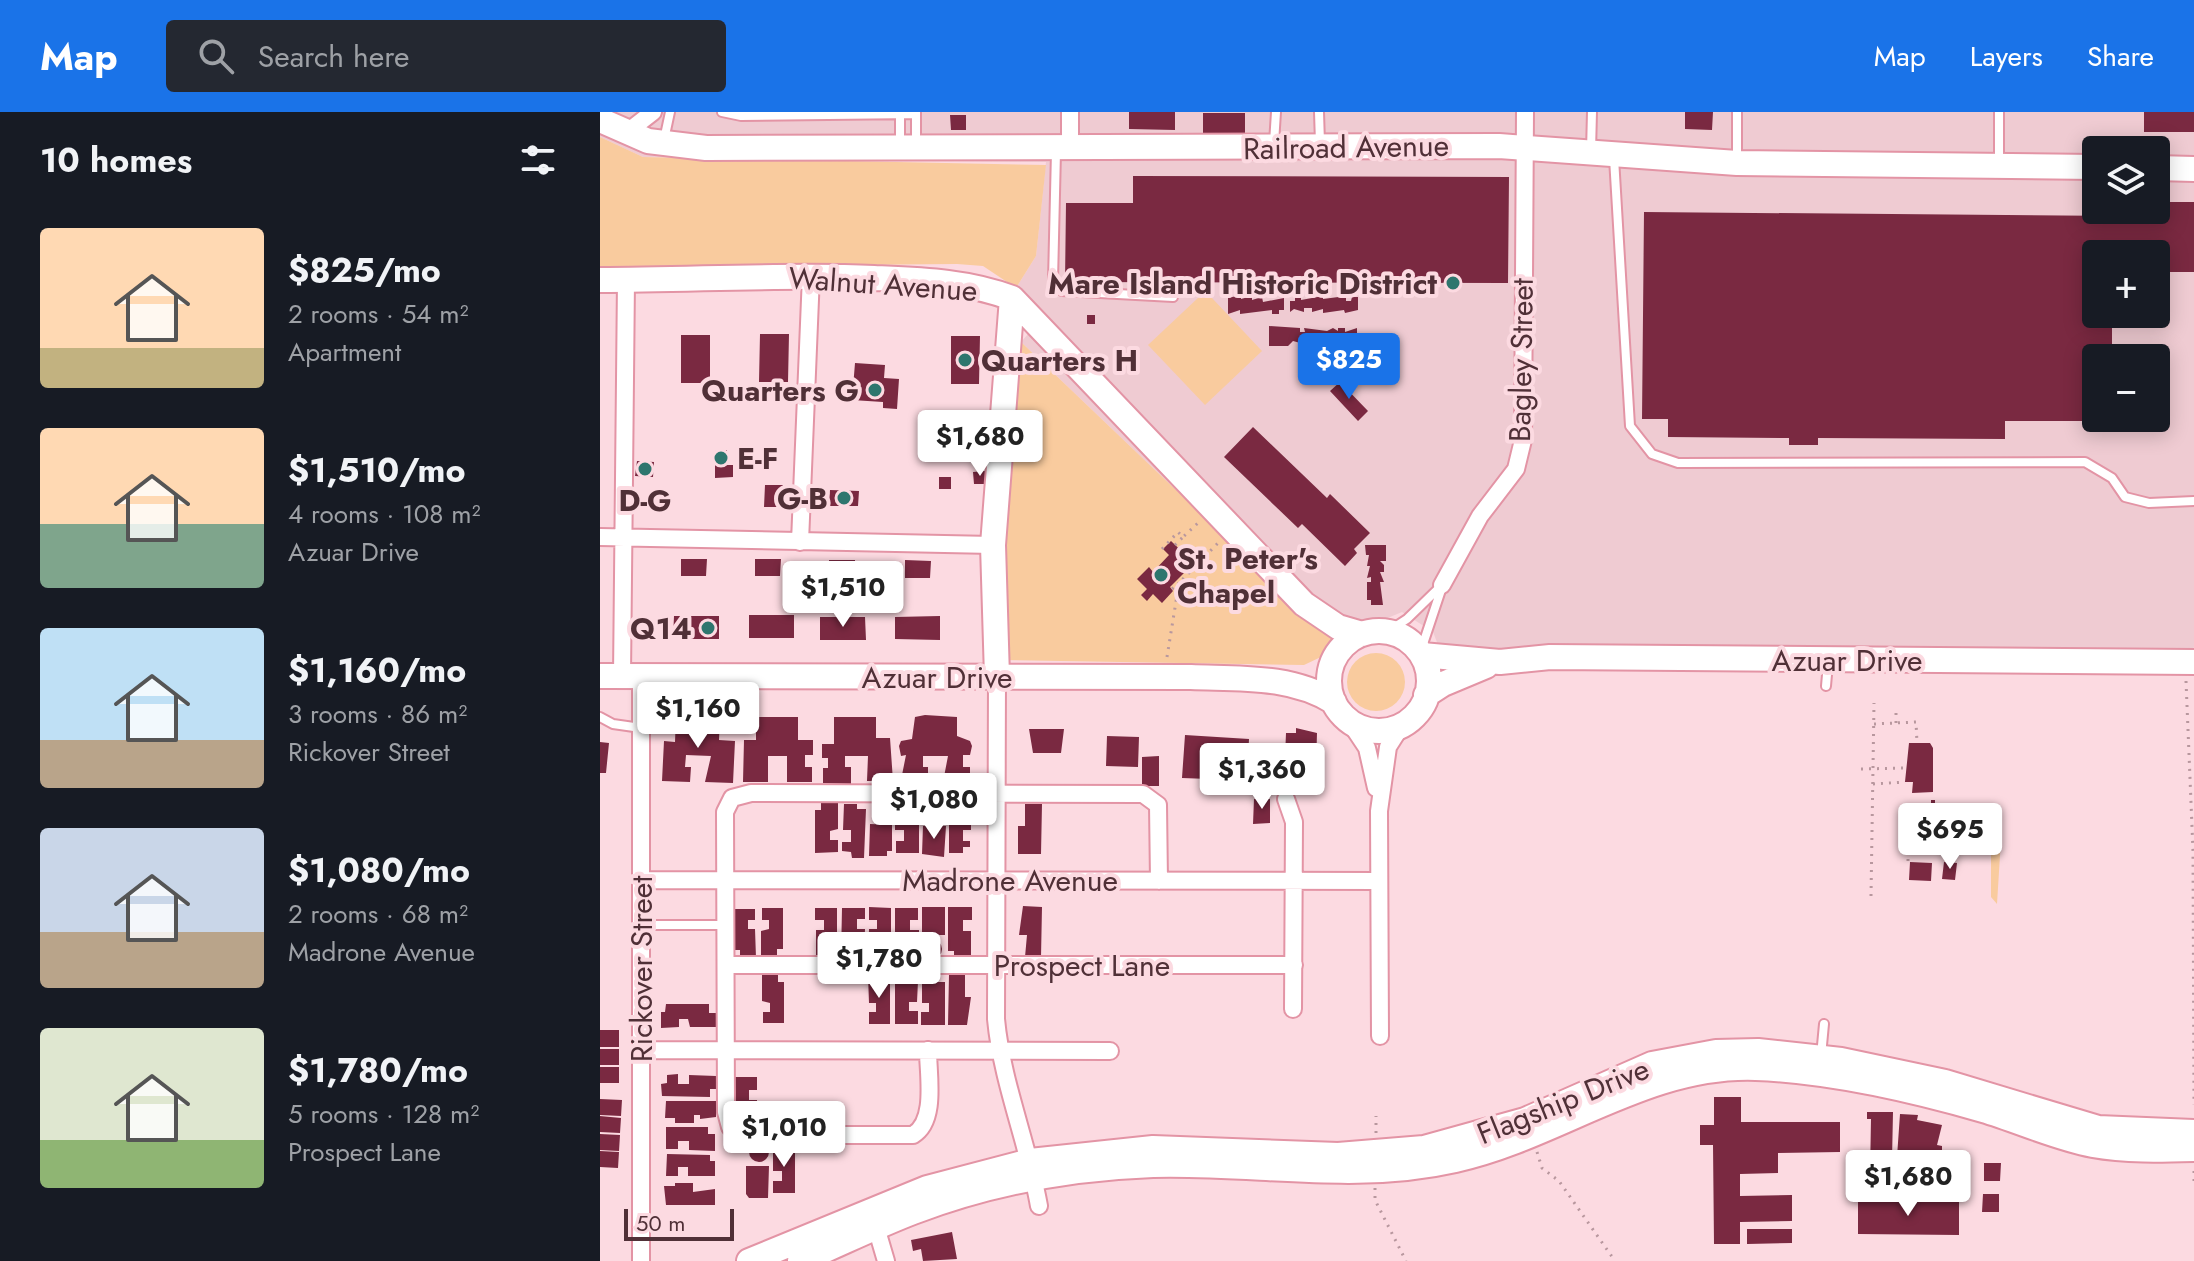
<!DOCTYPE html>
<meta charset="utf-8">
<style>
:root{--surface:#171b24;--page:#242831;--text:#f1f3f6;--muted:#9ea1a6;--accent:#1a73e8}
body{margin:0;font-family:Jost,sans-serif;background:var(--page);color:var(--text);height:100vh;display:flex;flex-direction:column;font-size:30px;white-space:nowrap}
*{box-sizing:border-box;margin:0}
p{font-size:26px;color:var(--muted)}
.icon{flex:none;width:44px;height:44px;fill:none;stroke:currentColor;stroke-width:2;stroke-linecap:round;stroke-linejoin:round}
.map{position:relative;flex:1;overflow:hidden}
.details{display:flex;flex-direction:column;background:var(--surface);width:600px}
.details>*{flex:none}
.fabs{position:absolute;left:1482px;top:24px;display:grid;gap:16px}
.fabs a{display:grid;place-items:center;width:88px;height:88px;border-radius:8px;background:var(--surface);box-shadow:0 4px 20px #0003;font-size:40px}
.scale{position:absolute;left:24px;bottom:20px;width:110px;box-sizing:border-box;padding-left:8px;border:4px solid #503037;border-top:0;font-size:22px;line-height:28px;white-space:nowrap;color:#503037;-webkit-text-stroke:6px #fcdae1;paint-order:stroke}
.price{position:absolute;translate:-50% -68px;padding:0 18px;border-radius:8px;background:#fff;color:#222;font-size:26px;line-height:52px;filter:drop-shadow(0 2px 4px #0008)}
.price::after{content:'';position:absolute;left:50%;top:48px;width:24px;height:18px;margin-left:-12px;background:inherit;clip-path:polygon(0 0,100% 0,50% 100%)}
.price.selected{background:var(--accent);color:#fff}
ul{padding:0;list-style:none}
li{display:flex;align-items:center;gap:24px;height:200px;padding:0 40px}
li span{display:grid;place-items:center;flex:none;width:224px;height:160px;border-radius:8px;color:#555}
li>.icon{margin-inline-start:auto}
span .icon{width:96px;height:96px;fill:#fffc;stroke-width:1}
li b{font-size:34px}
h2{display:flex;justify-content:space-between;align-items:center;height:96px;padding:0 40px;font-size:34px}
header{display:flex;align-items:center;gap:48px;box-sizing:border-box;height:112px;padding:0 40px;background:var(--accent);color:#fff}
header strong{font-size:38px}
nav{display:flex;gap:44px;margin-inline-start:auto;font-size:28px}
.search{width:560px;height:72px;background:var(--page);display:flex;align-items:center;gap:20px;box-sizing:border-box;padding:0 28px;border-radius:8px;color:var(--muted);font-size:30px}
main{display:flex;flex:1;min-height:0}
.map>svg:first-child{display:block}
.built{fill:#efcbd2;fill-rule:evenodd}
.green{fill:#f9cb9e}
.building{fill:#7a2941}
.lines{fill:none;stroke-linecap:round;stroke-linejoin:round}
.lane-casing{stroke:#e394a5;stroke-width:12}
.street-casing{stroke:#e394a5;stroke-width:20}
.secondary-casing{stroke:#e394a5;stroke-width:28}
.path{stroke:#b8979e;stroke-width:3;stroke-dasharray:2 6;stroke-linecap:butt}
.lane{stroke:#fff;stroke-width:8}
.street{stroke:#fff;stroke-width:16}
.secondary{stroke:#fff;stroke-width:24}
.poi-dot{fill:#2e766e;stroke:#fcdae1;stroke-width:3}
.labels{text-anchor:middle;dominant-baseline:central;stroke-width:8;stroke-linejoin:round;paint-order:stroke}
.street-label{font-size:30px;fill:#503037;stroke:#fcdae1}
.poi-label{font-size:30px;font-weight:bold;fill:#503037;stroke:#fcdae1;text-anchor:end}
</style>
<header>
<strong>Map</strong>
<div class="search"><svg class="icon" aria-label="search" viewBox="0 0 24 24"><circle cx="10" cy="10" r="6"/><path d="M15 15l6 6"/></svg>Search here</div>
<nav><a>Map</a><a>Layers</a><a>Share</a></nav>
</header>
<main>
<section class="details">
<h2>10 homes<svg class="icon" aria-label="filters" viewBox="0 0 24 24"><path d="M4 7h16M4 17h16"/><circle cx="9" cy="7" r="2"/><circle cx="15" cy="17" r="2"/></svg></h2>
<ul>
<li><span style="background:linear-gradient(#ffd9b3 75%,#c2b280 0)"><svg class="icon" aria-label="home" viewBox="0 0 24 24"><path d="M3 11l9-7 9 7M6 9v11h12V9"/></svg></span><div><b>$825/mo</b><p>2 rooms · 54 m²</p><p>Apartment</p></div></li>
<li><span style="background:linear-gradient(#ffd9b3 60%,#7fa58c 0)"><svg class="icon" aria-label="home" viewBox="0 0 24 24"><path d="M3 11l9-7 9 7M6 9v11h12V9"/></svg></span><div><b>$1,510/mo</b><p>4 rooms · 108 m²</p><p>Azuar Drive</p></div></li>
<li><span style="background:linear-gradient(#bfe0f5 70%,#b9a48a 0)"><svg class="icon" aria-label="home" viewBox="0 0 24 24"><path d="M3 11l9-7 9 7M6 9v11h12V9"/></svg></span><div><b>$1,160/mo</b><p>3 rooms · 86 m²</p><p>Rickover Street</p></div></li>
<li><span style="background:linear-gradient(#c9d6e8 65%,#b9a48a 0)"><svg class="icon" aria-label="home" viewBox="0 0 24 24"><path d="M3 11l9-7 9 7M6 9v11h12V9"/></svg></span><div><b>$1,080/mo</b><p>2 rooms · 68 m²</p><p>Madrone Avenue</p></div></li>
<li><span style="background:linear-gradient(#dfe7d0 70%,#8fb573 0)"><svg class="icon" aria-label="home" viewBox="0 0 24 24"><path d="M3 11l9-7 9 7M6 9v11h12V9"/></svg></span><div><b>$1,780/mo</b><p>5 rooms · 128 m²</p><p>Prospect Lane</p></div></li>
</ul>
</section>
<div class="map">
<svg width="1594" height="1149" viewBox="0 0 1594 1149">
<rect width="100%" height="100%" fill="#fcdae1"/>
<path class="built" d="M0,0H1594V535L1585,550L847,556L833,520L802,500L778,510L751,511L733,528L421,230L443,205L416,176L436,144L446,50L43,45L0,25ZM1496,38H1556V98H1496ZM1496,142H1556V202H1496ZM1496,246H1556V306H1496Z"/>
<path class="green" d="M0,25L43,45L446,53L436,144L416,176L383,154L357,152L0,155Z
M599,185L612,186L662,239L605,293L548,233Z
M421,230L733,528L723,544L704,553L399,548L412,238Z
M747 570a29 29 0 1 1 58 0a29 29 0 1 1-58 0Z
M1401,727L1397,792L1391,785V728Z"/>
<path class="building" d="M529,0H575V18L529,17Z
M1085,0H1113L1112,18L1085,17Z
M1544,0H1594V20H1544Z
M603,1H645V22H603Z
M350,3H366V18H351Z
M533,64L909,65L908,171L465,170L466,91H533Z
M1556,90H1594V160H1556V142H1496V202H1512V246H1496V306H1511V309H1405V327L1218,326V333H1189V326L1068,325V307H1042L1044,100L1521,104V98H1556Z
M641,183V187L652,184V188L662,185L663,190L684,186V198H679V202H672V198L640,202V198L628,202V186Z
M695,184H701V188L723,184V187L746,184V189H751L752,185H758V198L745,201L744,198L723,201V197L712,200V196H704V200L694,197L690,200V189H695Z
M487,203H495V212H487Z
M669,214L700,216V220H705L704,216L727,219L733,216L738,219V216H745V220L757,216V230L732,233V229L722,232V229L711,232V228H704V232L693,229L688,234H669Z
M160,222H189L188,270H159Z
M81,223H110V271H81Z
M351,224H380L379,272H351Z
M255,251L285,253L284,266L299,267L297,297L283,296V290L252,288Z
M740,270L768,299L758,309L730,279Z
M653,315L727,386L730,382L770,421L754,437L757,441L745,454L702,412L698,416L624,345Z
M381,329V341L369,342V330Z
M127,338V353H133V365L115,366V339Z
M37,349L54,350L53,365L35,364Z
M385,359L386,372H374L373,360Z
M339,365H351V377H339Z
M165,373H183L182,395H164Z
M230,378L259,379L258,394H229Z
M571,429L594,451L570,475L573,479L562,491L553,482L547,489L541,483L547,477L537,467L549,455L553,460L569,443L563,437Z
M765,433H786V449H780L784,453V460H780L784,470H780L783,493H771V488H767V470H771V465L767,466L770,454H767L769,443H766Z
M81,447H107L106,464H81Z
M155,447H181L180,464H155Z
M229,448H255V465H229Z
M305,448L331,449L330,466H305Z
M149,503H194V526H149Z
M74,504H119V527H73Z
M340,504V528L295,527V505Z
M220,505H265L266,528H220Z
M76,603L120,605L119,628L135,629L133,671L105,670L111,644L86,643L85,655H91L90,670L62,669L64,629L75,630Z
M325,603L357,605V624L370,629L372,634L370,643H363V655H370V668L343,670L348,644H323V655H328V670L301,668L306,643L301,644L299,634L301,629L312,627L315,605Z
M156,605H198V628H213V643H205V655H212V670H187V644H168V670H143L144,628H156Z
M234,605H276V626H290L293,669H267L268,644H245V655H251V672L223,671V656H228V646H222V632H234Z
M696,616L717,621L716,656L700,655V645H685L686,621H696Z
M429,617H464L461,641H433Z
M585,623L649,627L647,669L631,668V660L622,659L623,651L610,650L609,667L582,666Z
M507,624L539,625L538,655L506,654Z
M0,630L9,631L6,661H0Z
M1309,631H1330L1333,636V680L1312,681L1313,670H1305Z
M559,644V674H542V645Z
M672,654H686V671H672Z
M654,687H670V711L653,712Z
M1331,688H1335V705H1331Z
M326 700a10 10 0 1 1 20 0a10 10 0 1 1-20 0Z
M221,691H238V717L230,719V728H238V740L215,741V698H221Z
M273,691L292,692V707L275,706Z
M244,692H257V697H266L264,746H252L251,740L242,739V730H251V718H243Z
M425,692H442L441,742H418V714H425Z
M302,697H319V741H296V729H304V718H295V704L302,705Z
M356,697H371V718H363V729H370V735H363V741H349V705H356Z
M270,712L292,713V739H287V744H269Z
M323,714H346L344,745L322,742Z
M1310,750L1332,751L1331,769L1309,768Z
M1344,750L1357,751L1355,768L1342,767Z
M423,794L442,795L441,845H425L427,823H419Z
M269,795L291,796V840H285V845H268L269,817H277V808H269Z
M322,795H345V823H322Z
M348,795H372V808H363V819H371V845H354V839H348Z
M162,796H183V837H177V845H161V819L169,817V808H162Z
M215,796H237V844H216V818H224V808H215Z
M242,796H265V807H257V817H265L264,845H241Z
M295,796H318V808H310V818H319V845H302V839H295Z
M134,797H155V808H148V817H155L156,846H140V838H134Z
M322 837a10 10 0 1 1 20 0a10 10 0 1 1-20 0Z
M162,863H178V870H184V911H163V900H170V891L162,889Z
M268,863H284V870H290V912H269V900H276V891H269Z
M322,863H338V870H345V913H321V900H329V891H322Z
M349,863H365V885H371L367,913H348Z
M295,869H318L317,890H309V899H318V912H295Z
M66,892H109V901H116V915H90L88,907H79V915L61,916V900H65Z
M0,918H19V935H0Z
M0,937H19V953H0Z
M0,955H19V971H0Z
M78,962V972H89V963L116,964V977H110V985L62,984L61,972L67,971V963Z
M134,965H157V978H149V988H157V1014L141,1015V1008H134Z
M1114,985H1141V1010H1240V1040L1178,1041V1061L1140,1062V1084L1192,1083V1109L1140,1110V1132H1114L1113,1033H1100V1013H1114Z
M0,987L22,988L21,1004L0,1003Z
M66,989H116V1005L100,1007V1003H94V1011H75V1006H65Z
M1267,1000H1293L1292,1048L1323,1049V1069H1318V1080L1307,1079L1306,1087L1292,1086L1293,1062H1270L1271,1007H1267Z
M1300,1002L1318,1003L1317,1008L1342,1013L1337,1033L1342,1034V1045H1297Z
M0,1004L21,1006L20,1021L0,1020Z
M66,1015H108V1022H115V1039L89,1038V1029H78V1037H66Z
M0,1022L20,1023L19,1039L0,1038Z
M149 1040a10 10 0 1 1 20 0a10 10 0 1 1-20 0Z
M173,1033H188V1037H195V1081H173V1069H182V1059H173Z
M0,1039L19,1040L18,1056L0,1055Z
M67,1042L110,1043V1049H115V1064H88V1055H78V1064H66Z
M1330,1047L1355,1052L1358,1057L1356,1085L1327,1083Z
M1384,1051H1401L1400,1069H1384Z
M146,1054H169L168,1086H149L146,1082Z
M75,1071H93V1080L115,1077V1093H66L64,1074H75Z
M1383,1082H1399V1100H1382Z
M1258,1088L1359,1089V1123L1258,1122Z
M1147,1117H1192V1131L1147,1132Z
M352,1120L357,1147L323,1149L321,1137L313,1139L311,1128Z"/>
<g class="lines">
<defs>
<path id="lane" d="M122,0L141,4L316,2
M316,0V31
M719,0L720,31
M1137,0V50
M64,28L70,0
M674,31L676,0
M300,33V2
M456,39L453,169L462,179L573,185
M991,39L992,0
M1014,46L1030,314L1052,342L1078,351L1485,350L1512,366L1525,385L1549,391L1594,389
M1399,51V0
M787,520L807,507L842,473
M820,541L841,478
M1226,574L1228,551
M0,605L13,612L41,616
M42,813H126
M1221,944L1224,912"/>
<path id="street" d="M26,21L53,0
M470,37V0
M0,425L393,433
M200,430L211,163
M842,473L880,404L916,357L923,328L925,0
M22,564L26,168
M397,565L396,907C402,971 428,1031 439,1094
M749,609L767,636L776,676
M686,687L694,710L693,897
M41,768L779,769
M126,853H694
M780,924L779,699L788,635L802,613
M41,938L510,939
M328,938C328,963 337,1009 313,1023H152L130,1015L126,1000L125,700L132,686L151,681L543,682L558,693L559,769
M276,1115L286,1149
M41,1149V564"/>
<path id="secondary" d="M0,8L48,29L106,36L899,34L1137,51L1496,55
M1556,56L1594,57
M0,168C92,168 183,162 274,166C322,168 367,169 412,186L704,492L738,515L762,522
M729 569a50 50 0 1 1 100 0a50 50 0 1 1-100 0Z
M822,543L900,550L950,545L1594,550
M0,564L591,565C639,567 691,563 734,590
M397,565L393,433L412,186
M826,583L843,572L886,554
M149,1149L327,1076L430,1049L553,1036L738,1043L824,1036L925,1008L1052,952L1116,940L1158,939L1241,948L1345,970L1498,1016L1594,1020
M200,1149C238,1133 274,1115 313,1100C389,1071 472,1056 553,1053C655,1050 754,1071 855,1048C959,1025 1046,952 1156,956C1232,959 1310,977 1383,998C1420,1009 1456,1026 1493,1033C1526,1039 1560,1038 1594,1037"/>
</defs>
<use href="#lane" class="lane-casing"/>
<use href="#street" class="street-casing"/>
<use href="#secondary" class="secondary-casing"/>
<path class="path" d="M575,433L583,425
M562,437L578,420L583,425L599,410
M572,477L579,471
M567,545L579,471L620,429
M1586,569L1593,739L1594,993
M1296,611V599
M1274,612L1316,610L1317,631
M1261,657L1305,656
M1273,672L1305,670
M1308,749V732
M1271,784L1274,591
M776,1021V1004
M937,1040L942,1056L959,1069L1015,1149
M1594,1059V1075
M775,1076V1088L806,1149"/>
<use href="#lane" class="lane"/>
<use href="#street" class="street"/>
<use href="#secondary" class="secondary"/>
</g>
<g class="poi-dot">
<circle cx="853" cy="171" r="8"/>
<circle cx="365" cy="248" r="8"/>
<circle cx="275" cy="278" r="8"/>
<circle cx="121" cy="346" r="8"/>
<circle cx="45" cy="357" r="8"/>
<circle cx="244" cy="386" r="8"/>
<circle cx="561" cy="463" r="8"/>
<circle cx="108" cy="516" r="8"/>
</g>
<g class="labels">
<g class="street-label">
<text transform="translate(746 35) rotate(-1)">Railroad Avenue</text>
<text transform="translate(283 172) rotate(4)">Walnut Avenue</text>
<text transform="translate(921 248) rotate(-89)">Bagley Street</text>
<text x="1247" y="548">Azuar Drive</text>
<text x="337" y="565">Azuar Drive</text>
<text x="410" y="768">Madrone Avenue</text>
<text x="482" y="853">Prospect Lane</text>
<text transform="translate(41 857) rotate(-90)">Rickover Street</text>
<text transform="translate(963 989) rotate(-22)">Flagship Drive</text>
</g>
<g class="poi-label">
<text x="837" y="171">Mare Island Historic District</text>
<text x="381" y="248" text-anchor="start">Quarters H</text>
<text x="259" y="278">Quarters G</text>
<text x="137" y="346" text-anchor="start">E-F</text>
<text x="228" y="386">G-B</text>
<text x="45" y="388" text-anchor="middle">D-G</text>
<text x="577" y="446" text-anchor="start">St. Peter's<tspan x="577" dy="34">Chapel</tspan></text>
<text x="92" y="516">Q14</text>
</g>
</g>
</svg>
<div class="fabs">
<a><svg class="icon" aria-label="layers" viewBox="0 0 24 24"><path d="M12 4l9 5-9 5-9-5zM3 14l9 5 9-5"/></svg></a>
<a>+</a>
<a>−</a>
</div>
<div class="scale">50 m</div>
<b class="price selected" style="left:749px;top:289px">$825</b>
<b class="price" style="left:380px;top:366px">$1,680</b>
<b class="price" style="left:243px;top:517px">$1,510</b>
<b class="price" style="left:98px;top:638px">$1,160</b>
<b class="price" style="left:662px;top:699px">$1,360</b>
<b class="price" style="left:334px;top:729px">$1,080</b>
<b class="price" style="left:1350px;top:759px">$695</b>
<b class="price" style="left:279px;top:888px">$1,780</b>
<b class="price" style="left:184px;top:1057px">$1,010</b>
<b class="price" style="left:1308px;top:1106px">$1,680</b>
</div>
</main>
